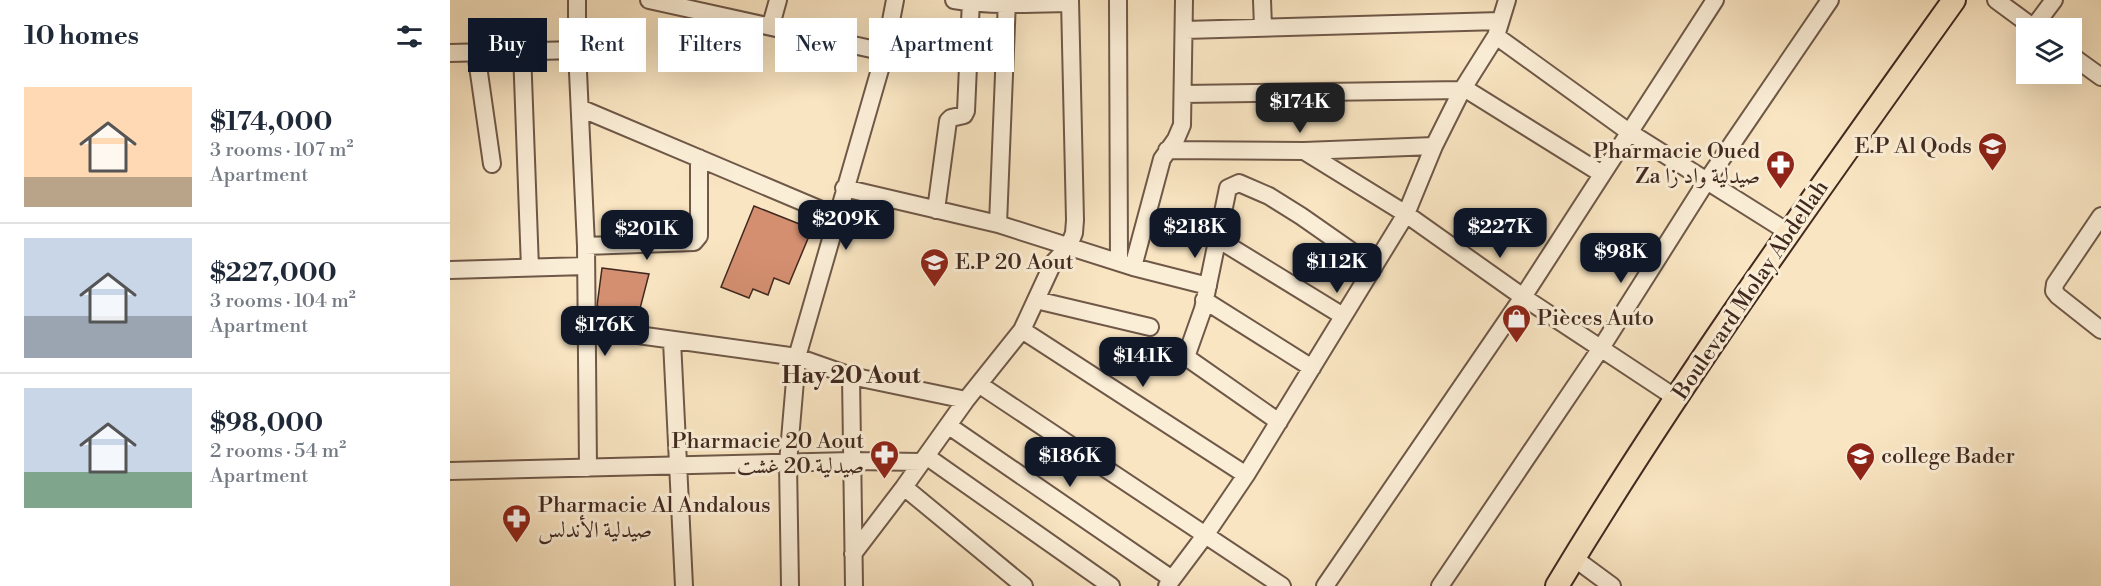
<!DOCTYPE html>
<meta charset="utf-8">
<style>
:root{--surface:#fff;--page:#f6f6f7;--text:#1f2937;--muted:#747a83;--line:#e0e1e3;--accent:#111827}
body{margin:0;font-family:"Libre Bodoni",Amiri,serif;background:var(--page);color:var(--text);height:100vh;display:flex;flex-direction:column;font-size:22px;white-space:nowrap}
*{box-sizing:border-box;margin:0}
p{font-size:20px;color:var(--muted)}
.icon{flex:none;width:33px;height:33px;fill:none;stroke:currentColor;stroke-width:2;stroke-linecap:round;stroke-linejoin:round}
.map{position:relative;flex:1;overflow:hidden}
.panel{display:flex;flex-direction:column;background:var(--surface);width:450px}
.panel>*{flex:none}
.top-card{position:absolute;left:18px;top:18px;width:570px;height:54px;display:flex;gap:12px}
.fabs{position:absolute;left:1566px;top:18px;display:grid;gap:12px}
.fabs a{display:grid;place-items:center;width:66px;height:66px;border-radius:0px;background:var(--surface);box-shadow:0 6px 24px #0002;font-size:30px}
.price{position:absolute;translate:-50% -51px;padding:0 14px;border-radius:12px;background:var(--accent);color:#fff;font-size:20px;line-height:39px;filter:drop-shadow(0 2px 3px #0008)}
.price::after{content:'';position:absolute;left:50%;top:36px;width:18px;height:14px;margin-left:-9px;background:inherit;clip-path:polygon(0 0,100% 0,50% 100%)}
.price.on{background:#222;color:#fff}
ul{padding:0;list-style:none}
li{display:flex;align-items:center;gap:18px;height:150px;padding:0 24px}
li+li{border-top:2px solid var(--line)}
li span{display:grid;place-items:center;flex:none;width:168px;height:120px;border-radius:0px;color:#555}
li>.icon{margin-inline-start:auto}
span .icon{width:72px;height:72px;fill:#fffc;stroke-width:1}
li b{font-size:26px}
h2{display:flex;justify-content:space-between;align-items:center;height:72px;padding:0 24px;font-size:26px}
.pill{padding:0 21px;border-radius:0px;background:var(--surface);box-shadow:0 6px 24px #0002;font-size:21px;line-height:54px}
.pill.on{background:var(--accent);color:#fff}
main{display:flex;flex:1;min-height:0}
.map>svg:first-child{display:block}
.building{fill:#d48f71;stroke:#412920;stroke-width:1.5}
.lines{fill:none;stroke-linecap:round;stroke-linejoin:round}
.minor-casing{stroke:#6f5848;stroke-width:20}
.major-casing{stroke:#412920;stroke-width:26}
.minor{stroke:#fbeed7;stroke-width:16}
.major{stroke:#f9e5c2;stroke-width:22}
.labels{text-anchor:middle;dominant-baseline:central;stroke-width:6;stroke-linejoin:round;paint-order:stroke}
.poi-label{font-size:22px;fill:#412920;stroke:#fbeed7;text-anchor:start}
.street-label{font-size:22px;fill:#412920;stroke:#fbeed7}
.neighbourhood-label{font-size:24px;font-weight:bold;fill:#412920;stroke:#fbeed7}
</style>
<main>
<section class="panel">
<h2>10 homes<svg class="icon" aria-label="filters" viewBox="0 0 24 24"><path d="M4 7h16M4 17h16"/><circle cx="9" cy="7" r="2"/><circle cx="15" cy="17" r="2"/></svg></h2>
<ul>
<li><span style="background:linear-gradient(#ffd9b3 75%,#b9a48a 0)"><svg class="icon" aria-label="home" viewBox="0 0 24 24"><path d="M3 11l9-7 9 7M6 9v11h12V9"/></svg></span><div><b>$174,000</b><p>3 rooms · 107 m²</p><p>Apartment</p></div></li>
<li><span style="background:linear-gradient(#c9d6e8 65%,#9aa5b1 0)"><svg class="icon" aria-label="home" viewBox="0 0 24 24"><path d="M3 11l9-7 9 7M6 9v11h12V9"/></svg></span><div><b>$227,000</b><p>3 rooms · 104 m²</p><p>Apartment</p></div></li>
<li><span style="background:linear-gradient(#c9d6e8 70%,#7fa58c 0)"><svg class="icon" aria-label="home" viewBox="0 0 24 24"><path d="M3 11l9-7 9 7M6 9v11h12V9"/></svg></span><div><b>$98,000</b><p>2 rooms · 54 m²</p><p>Apartment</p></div></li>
</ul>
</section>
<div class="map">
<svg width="1651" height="586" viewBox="0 0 1651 586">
<rect width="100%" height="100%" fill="#f9e5c2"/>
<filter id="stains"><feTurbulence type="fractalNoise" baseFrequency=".00333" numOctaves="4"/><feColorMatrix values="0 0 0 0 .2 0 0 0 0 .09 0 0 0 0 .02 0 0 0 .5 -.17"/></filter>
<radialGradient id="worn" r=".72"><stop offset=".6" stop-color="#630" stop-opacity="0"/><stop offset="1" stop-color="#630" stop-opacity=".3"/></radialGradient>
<path class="building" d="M304,206L362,229L339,284L324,278L318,295L303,289L299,298L271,287Z
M152,268L199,274L187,320L147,306Z"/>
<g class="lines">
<defs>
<path id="minor" d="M127,0V50L136,246L138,468
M199,0L435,52
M445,0L435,52L347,357L401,376L516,400
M504,0C542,6 582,4 620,3
M668,0L669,262
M812,0L813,27
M1546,0L1584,28
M321,25L328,0
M1583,28L1604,0
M735,30L1050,21
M1046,36L1179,132L1338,232
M72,51L80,268
M26,52L42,164
M0,53L127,50
M1622,56L1651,77
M1014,88L1152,174
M733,94L1012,90
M130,108L388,217
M717,150L854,151L984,146
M854,151L956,214L1073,297L1226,398
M394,188L548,224L683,267L758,286
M486,210L498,121L501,118L514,115L516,111L521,0
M1651,216L1605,284L1604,291L1608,296L1651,330
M548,224L557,0
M766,238L893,316
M136,246L244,242L249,236V158
M683,267L712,159L726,139L732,125L734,0
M0,270L136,266
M586,300L700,327
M754,300L862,368
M137,328L347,357L338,463L340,586
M572,330L796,475
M222,341L234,586
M401,376L404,586
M530,385L832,586
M829,422L736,357L753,309L778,188L789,183L819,196L851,216L924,267
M499,426L722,579
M476,456L661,586
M0,471L401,461L472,462
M454,487L574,586
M403,554L454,487L516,400L572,330L603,263L619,246L624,233L625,220L620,0
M1124,558L1162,586
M717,586L756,534L796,475L956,214L984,146L1012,90L1046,36L1057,0
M875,586L1073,297L1265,0
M990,586L1151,348L1256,182L1380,0"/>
<path id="major" d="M1107,586C1229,383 1367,192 1504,0"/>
</defs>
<use href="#minor" class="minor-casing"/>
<use href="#major" class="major-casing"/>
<use href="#minor" class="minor"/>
<use href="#major" class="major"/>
</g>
<defs>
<symbol id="school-pin" viewBox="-11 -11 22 30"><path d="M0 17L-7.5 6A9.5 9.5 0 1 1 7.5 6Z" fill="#8f2418" stroke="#fbeed7"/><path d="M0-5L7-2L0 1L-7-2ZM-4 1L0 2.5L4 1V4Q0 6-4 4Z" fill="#fff"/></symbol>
<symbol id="pharmacy-pin" viewBox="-11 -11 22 30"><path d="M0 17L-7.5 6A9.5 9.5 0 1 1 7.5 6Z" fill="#8f2418" stroke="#fbeed7"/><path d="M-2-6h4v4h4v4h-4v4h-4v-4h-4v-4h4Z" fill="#fff"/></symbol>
<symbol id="shop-pin" viewBox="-11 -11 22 30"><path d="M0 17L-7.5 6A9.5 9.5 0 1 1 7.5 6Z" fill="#8f2418" stroke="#fbeed7"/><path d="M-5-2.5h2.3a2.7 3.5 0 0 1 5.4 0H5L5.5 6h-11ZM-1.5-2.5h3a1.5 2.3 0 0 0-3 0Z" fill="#fff"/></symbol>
</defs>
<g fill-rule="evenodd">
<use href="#school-pin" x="1526" y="130" width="33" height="45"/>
<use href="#pharmacy-pin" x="1314" y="148" width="33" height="45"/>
<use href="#school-pin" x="468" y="246" width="33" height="45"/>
<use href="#shop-pin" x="1050" y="302" width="33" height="45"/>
<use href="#pharmacy-pin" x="418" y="438" width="33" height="45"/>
<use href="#school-pin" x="1394" y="440" width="33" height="45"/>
<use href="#pharmacy-pin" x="50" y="502" width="33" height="45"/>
</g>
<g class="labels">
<g class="poi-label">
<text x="1522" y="146" text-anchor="end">E.P Al Qods</text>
<text x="1310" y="151" text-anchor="end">Pharmacie Oued<tspan x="1310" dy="25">Za صيدلية واد زا</tspan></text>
<text x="505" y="262">E.P 20 Aout</text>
<text x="1087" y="318">Pièces Auto</text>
<text x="414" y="441" text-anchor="end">Pharmacie 20 Aout<tspan x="414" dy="25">صيدلية 20 غشت</tspan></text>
<text x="1431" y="456">college Bader</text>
<text x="88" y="505">Pharmacie Al Andalous<tspan x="88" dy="25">صيدلية الأندلس</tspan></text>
</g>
<g class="street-label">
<text transform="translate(1301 290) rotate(-56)">Boulevard Molay Abdellah</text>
</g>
<g class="neighbourhood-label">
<text x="401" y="376">Hay 20 Aout</text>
</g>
</g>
<rect width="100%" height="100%" filter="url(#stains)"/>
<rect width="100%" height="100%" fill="url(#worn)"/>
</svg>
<div class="fabs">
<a><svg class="icon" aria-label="layers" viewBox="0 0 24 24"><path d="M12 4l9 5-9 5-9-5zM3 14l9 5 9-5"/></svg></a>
</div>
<b class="price on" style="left:850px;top:134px">$174K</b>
<b class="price" style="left:396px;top:251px">$209K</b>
<b class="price" style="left:745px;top:259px">$218K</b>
<b class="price" style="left:1050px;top:259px">$227K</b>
<b class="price" style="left:197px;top:261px">$201K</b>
<b class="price" style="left:1171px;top:284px">$98K</b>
<b class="price" style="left:887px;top:294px">$112K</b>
<b class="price" style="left:155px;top:357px">$176K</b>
<b class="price" style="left:693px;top:388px">$141K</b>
<b class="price" style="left:620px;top:488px">$186K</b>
<div class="top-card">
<a class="pill on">Buy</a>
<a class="pill">Rent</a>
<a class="pill">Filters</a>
<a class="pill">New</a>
<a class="pill">Apartment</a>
</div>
</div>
</main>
